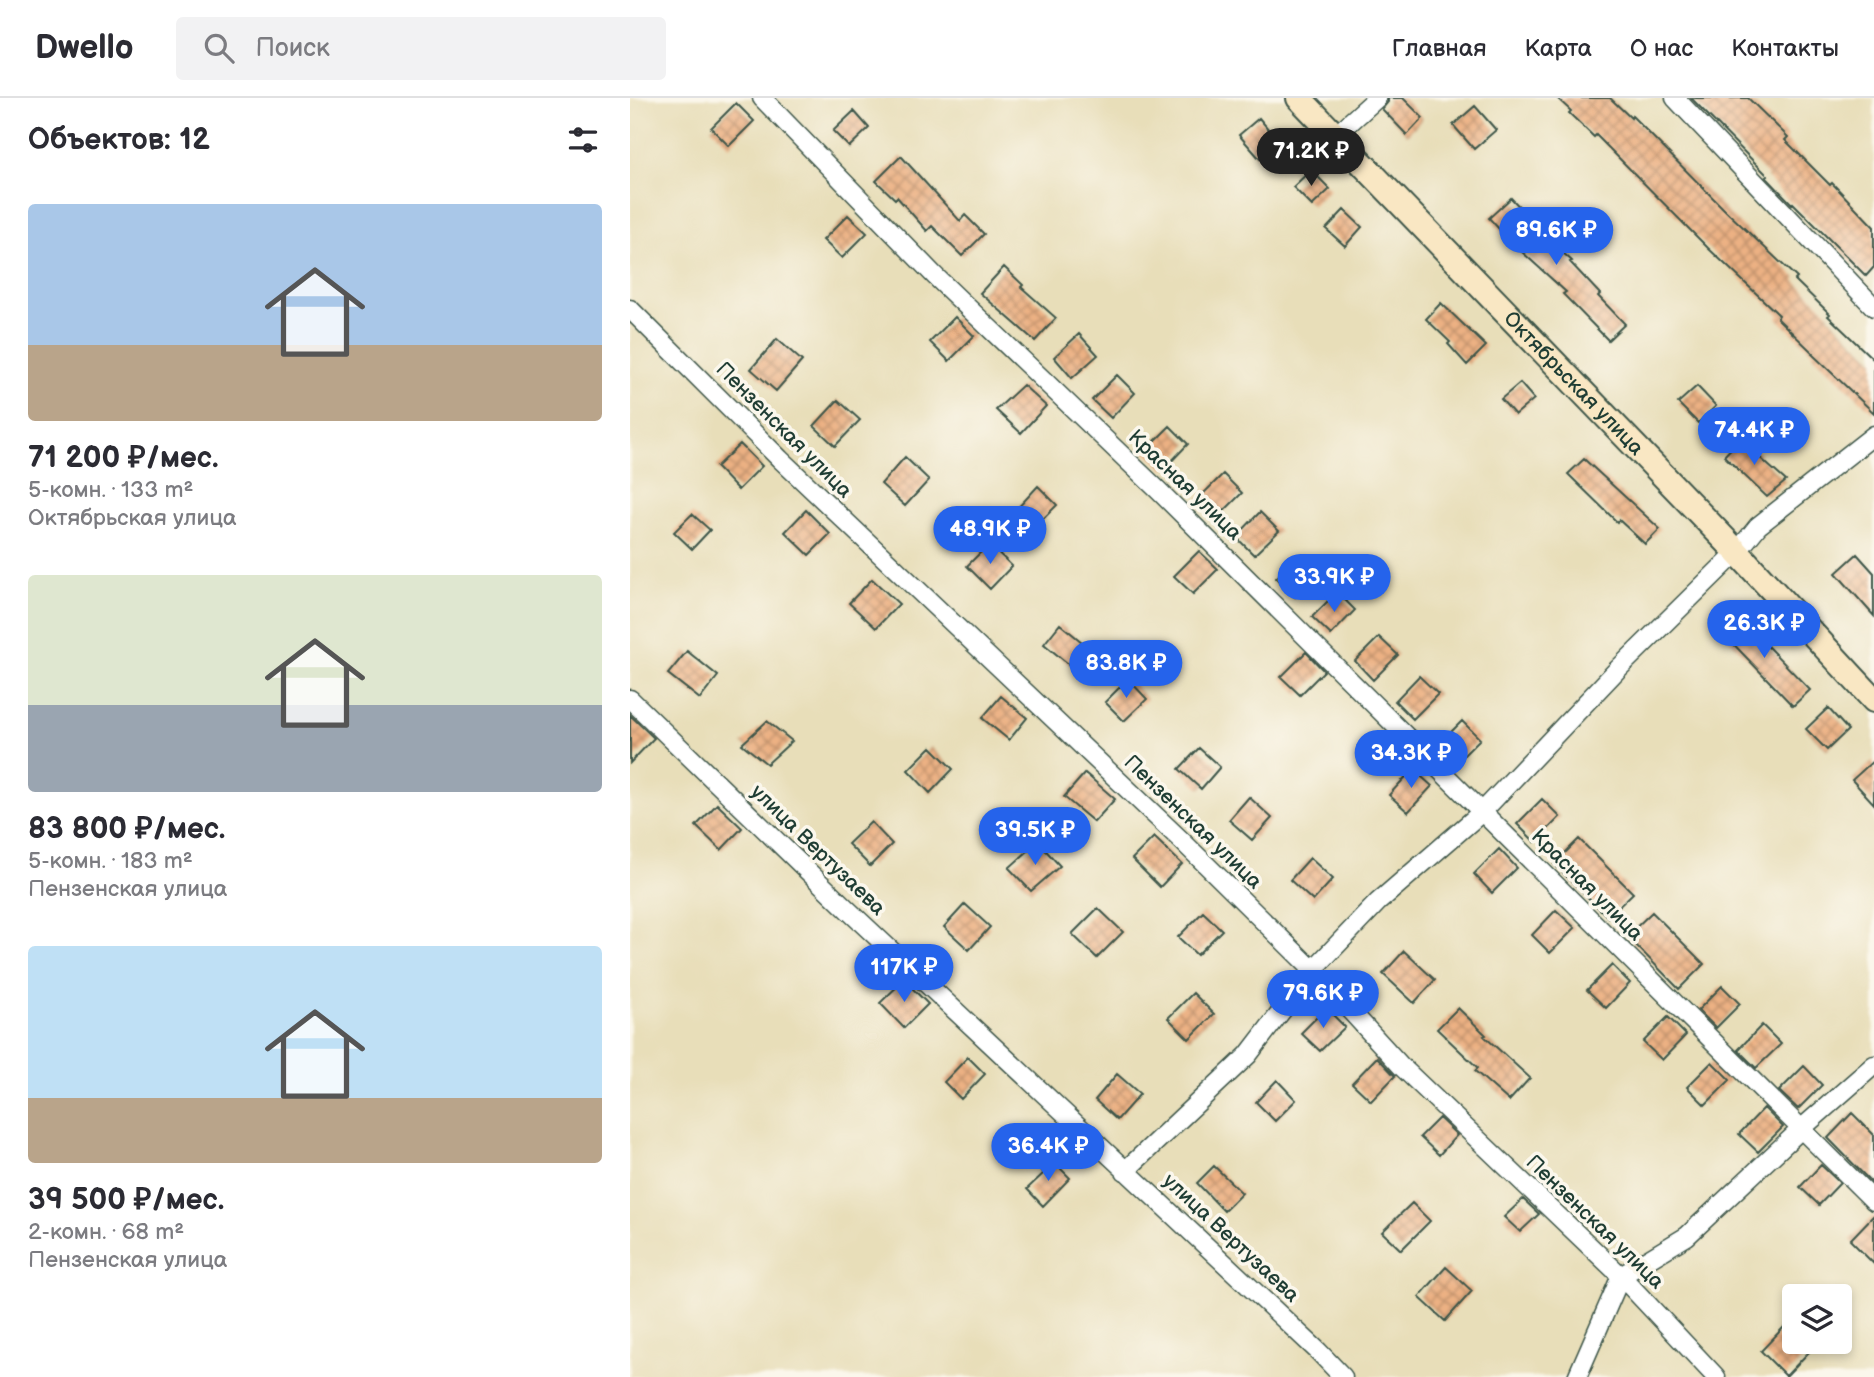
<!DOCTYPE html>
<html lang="ru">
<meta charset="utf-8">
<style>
:root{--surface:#fff;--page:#f2f2f3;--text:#2b2b33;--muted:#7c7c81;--line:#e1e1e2;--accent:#2563eb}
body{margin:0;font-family:"Balsamiq Sans",sans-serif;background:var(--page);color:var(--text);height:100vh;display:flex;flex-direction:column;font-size:26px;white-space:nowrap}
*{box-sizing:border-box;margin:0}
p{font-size:23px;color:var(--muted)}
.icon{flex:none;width:38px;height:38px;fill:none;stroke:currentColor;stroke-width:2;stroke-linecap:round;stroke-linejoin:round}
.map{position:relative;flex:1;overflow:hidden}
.side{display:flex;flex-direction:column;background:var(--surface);width:630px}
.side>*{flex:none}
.fabs{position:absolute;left:1152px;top:1186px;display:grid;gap:14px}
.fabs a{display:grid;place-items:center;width:70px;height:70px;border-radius:7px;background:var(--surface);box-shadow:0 4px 10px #0003;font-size:35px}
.price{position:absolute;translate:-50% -60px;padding:0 16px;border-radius:24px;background:var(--accent);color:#fff;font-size:23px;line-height:46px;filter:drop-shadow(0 2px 4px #0008)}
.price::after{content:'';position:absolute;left:50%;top:42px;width:21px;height:16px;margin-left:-10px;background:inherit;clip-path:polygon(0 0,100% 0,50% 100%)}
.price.active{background:#222;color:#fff}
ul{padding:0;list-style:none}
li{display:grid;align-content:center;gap:14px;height:371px;padding:0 28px}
li span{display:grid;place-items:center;height:217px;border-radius:7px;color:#555}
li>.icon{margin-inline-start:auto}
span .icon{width:126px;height:126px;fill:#fffc;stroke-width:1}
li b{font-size:30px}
h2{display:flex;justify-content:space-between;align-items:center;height:84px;padding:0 28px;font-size:30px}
header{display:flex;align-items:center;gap:42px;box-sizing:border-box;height:98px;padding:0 35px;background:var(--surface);border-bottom:2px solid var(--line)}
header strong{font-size:33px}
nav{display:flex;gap:38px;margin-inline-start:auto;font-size:24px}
.search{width:490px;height:63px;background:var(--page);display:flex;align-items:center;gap:18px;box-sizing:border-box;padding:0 24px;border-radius:7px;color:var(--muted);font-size:26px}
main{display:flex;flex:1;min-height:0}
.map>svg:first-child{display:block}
.building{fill:url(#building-cross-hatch)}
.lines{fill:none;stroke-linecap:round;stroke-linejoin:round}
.minor-casing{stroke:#3d5548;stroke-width:21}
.secondary-casing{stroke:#3d5548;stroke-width:28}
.minor{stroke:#fff;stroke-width:18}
.secondary{stroke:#f9e7c3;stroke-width:24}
.labels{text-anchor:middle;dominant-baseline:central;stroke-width:7;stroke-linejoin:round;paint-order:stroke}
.street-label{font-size:21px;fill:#1f3d34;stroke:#fbf7ec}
</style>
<header>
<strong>Dwello</strong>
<div class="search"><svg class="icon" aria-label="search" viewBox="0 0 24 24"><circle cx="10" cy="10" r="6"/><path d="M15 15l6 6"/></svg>Поиск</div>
<nav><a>Главная</a><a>Карта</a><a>О нас</a><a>Контакты</a></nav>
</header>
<main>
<section class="side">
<h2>Объектов: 12<svg class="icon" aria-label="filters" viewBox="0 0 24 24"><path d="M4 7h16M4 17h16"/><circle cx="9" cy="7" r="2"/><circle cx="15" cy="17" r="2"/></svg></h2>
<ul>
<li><span style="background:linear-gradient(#a9c7e8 65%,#b9a48a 0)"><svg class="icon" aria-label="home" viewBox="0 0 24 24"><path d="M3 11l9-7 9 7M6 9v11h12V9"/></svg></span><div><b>71 200 ₽/мес.</b><p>5-комн. · 133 m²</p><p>Октябрьская улица</p></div></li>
<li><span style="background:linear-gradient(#dfe7d0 60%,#9aa5b1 0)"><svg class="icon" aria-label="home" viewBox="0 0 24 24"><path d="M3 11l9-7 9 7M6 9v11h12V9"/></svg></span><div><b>83 800 ₽/мес.</b><p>5-комн. · 183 m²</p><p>Пензенская улица</p></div></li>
<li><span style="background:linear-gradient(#bfe0f5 70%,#b9a48a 0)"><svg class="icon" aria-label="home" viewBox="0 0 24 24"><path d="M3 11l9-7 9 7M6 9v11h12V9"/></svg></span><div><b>39 500 ₽/мес.</b><p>2-комн. · 68 m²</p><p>Пензенская улица</p></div></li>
</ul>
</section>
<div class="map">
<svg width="1244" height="1279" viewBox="0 0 1244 1279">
<defs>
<pattern id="building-cross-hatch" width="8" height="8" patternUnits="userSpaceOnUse" patternTransform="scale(1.75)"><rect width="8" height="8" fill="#ecb183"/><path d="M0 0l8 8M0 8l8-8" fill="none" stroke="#bf916c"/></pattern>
</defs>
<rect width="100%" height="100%" fill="#fbf7ec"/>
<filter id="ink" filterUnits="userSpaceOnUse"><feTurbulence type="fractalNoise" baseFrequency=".0143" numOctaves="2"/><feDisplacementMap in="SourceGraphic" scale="14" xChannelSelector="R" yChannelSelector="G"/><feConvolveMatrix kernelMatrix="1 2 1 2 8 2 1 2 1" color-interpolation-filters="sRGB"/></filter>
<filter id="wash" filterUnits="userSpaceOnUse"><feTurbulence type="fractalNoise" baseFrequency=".00686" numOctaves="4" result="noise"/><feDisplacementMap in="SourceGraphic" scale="28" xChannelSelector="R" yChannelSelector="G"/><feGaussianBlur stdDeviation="1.57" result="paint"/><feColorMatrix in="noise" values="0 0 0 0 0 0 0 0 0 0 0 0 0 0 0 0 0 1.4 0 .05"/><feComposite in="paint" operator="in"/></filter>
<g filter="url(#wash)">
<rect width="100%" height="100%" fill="#e8deb9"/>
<g id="blocks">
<path class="building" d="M758,0H773L793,20L777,37L752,11L758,4Z
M927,0H980L1001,20L1002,18L1096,113L1167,180L1165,182L1200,216L1198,218L1244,262V315L1182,256L1183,255L1147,220L1149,217L1078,150L966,37L964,39L939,15L941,13Z
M1061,0H1118L1158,39L1155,42L1200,87L1202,85L1244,129V169L1236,178L1163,105L1162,106L1136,79L1138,78Z
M106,5L124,23L99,48L81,30Z
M845,8L866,32L844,51L823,27Z
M224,13L239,30L219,49L203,33Z
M629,20L650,45L630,61L609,37Z
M271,58L330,123L335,117L354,136L332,158L302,128L297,133L267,99L265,101L246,83Z
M681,72L700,91L682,108L663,89Z
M881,100L904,124L901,126L942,163L940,164L970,196L968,198L995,226L978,242L933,196L936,194L880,143L859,120Z
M714,112L732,129L715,148L696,131Z
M218,117L237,135L212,160L193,142Z
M374,169L393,187L391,189L426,220L405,243L350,195Z
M811,205L856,248L837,267L818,246L820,244L796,221Z
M325,219L344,238L319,263L300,244Z
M449,236L468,257L442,280L424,259Z
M147,241L172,263L146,293L121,271Z
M487,277L505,295L481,320L462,302Z
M890,285L904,301L885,317L871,301Z
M393,287L416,308L391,335L366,312Z
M1067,288L1086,308L1068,325L1048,305Z
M208,302L230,322L205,348L184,328Z
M540,328L558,346L534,371L515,353Z
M1112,339L1130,356L1128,358L1156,383L1137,399L1094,358Z
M110,346L132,368L108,392L86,369Z
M275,359L299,382L275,408L251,386Z
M954,361L1030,431L1015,446L989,422L987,424L938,376Z
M593,376L612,395L587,420L568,401Z
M408,388L427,407L402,432L384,414Z
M176,412L200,436L179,457L155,434Z
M630,414L649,433L624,457L606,439Z
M62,416L80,432L62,451L44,434Z
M359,446L382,468L360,491L337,468Z
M569,453L588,471L563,496L544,478Z
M671,456L689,474L665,499L646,480Z
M1227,456L1244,475V518L1206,475Z
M242,481L269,506L246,530L219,505Z
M707,494L725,512L701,537L682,519Z
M1105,515L1180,592L1163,608L1089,531Z
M430,526L458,549L442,569L414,546Z
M749,539L768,557L743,582L725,563Z
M57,553L88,578L70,601L38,576Z
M676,554L694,573L670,597L651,579Z
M789,578L808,596L783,621L765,603Z
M498,581L517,601L494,623L475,604Z
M371,598L397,620L379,642L352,620Z
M1198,610L1218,632L1197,652L1176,631Z
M0,617L24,640L0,665Z
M137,623L162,643L137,666L112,646Z
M832,623L850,641L825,666L807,648Z
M301,649L323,671L300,695L278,672Z
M569,650L590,669L571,691L549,671Z
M1244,662V706L1222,682Z
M783,671L802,688L778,714L759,697Z
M455,675L485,701L464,724L434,699Z
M619,699L642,720L622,742L599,722Z
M912,701L930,719L905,744L887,726Z
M87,706L112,730L91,752L66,728Z
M241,724L262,746L240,768L218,746Z
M524,739L552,766L530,789L502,761Z
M949,741L1003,795L978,819L924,766Z
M408,744L430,768L401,793L379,770Z
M869,751L887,770L862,795L844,776Z
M680,760L703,781L683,803L660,782Z
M335,806L360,829L339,852L314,829Z
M468,810L493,834L467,860L442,836Z
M926,812L945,830L920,855L902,837Z
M573,814L592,832L567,857L548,839Z
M1022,814L1074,866L1049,891L997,838Z
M774,853L805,882L784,905L753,876Z
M982,867L1000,885L976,910L957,892Z
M274,882L298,906L274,930L250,905Z
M1092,888L1110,906L1086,930L1068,912Z
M563,895L584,916L559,941L538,920Z
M696,910L715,929L690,953L671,935Z
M828,910L856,937L854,938L900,980L879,1003L845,973L848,970L807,931Z
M1038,919L1056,937L1032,962L1013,944Z
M1132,927L1151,946L1126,970L1108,952Z
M338,959L355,976L331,1001L314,984Z
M747,959L765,978L741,1003L722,985Z
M1082,964L1100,982L1075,1007L1057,989Z
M1174,968L1192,987L1168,1011L1149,993Z
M487,976L510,996L487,1022L465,1002Z
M647,982L666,1002L645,1023L626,1004Z
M1134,1010L1153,1029L1128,1054L1109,1036Z
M1222,1015L1244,1037V1087L1198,1040Z
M809,1020L827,1037L809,1057L790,1039Z
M421,1061L440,1080L413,1108L397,1091L414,1075L411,1072Z
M1191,1067L1210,1085L1189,1107L1170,1089Z
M584,1068L612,1095L594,1113L567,1085Z
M893,1101L909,1116L890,1134L874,1119Z
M782,1105L800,1123L771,1152L752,1134Z
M1244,1117V1166L1220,1142Z
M816,1169L842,1193L815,1223L789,1199Z
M1155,1228L1164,1237V1244H1171L1180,1253L1156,1278L1131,1253Z"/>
</g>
</g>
<g filter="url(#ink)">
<use href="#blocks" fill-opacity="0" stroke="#3d5548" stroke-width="2"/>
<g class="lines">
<defs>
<path id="minor" d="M132,0L305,178L528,392L1244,1103
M1045,0L1244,209
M705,38L747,0
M0,211L150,361L551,742L683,872L772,969L991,1178L1086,1279
M0,601L218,812L688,1253L713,1279
M495,1073L618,957L683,872L748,804L852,714L987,572L1107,454L1128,428L1244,337
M947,1279L991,1178L1057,1138L1171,1031L1244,967"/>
<g id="secondary">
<path id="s1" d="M669,0L1107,454L1244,602"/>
</g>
</defs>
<use href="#minor" class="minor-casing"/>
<use href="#secondary" class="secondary-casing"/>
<use href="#minor" class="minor"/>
<use href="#secondary" class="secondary"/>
</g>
</g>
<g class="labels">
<g class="street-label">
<text stroke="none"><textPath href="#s1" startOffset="396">Октябрьская улица</textPath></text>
<text transform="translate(154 332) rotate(45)">Пензенская улица</text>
<text transform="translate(555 387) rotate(44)">Красная улица</text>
<text transform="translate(563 724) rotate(44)">Пензенская улица</text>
<text transform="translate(188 752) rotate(44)">улица Вертузаева</text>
<text transform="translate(957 787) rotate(45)">Красная улица</text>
<text transform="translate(965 1124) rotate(44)">Пензенская улица</text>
<text transform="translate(601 1140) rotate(43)">улица Вертузаева</text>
</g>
</g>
</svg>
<div class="fabs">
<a><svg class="icon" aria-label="layers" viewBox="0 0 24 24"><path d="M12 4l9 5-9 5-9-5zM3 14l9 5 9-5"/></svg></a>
</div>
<b class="price active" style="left:681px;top:90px">71.2K ₽</b>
<b class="price" style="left:926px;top:169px">89.6K ₽</b>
<b class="price" style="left:1124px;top:369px">74.4K ₽</b>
<b class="price" style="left:360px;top:468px">48.9K ₽</b>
<b class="price" style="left:704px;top:516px">33.9K ₽</b>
<b class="price" style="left:1134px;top:562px">26.3K ₽</b>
<b class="price" style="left:496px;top:602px">83.8K ₽</b>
<b class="price" style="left:781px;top:692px">34.3K ₽</b>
<b class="price" style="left:405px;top:769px">39.5K ₽</b>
<b class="price" style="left:274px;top:906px">117K ₽</b>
<b class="price" style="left:693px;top:932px">79.6K ₽</b>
<b class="price" style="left:418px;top:1085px">36.4K ₽</b>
</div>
</main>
